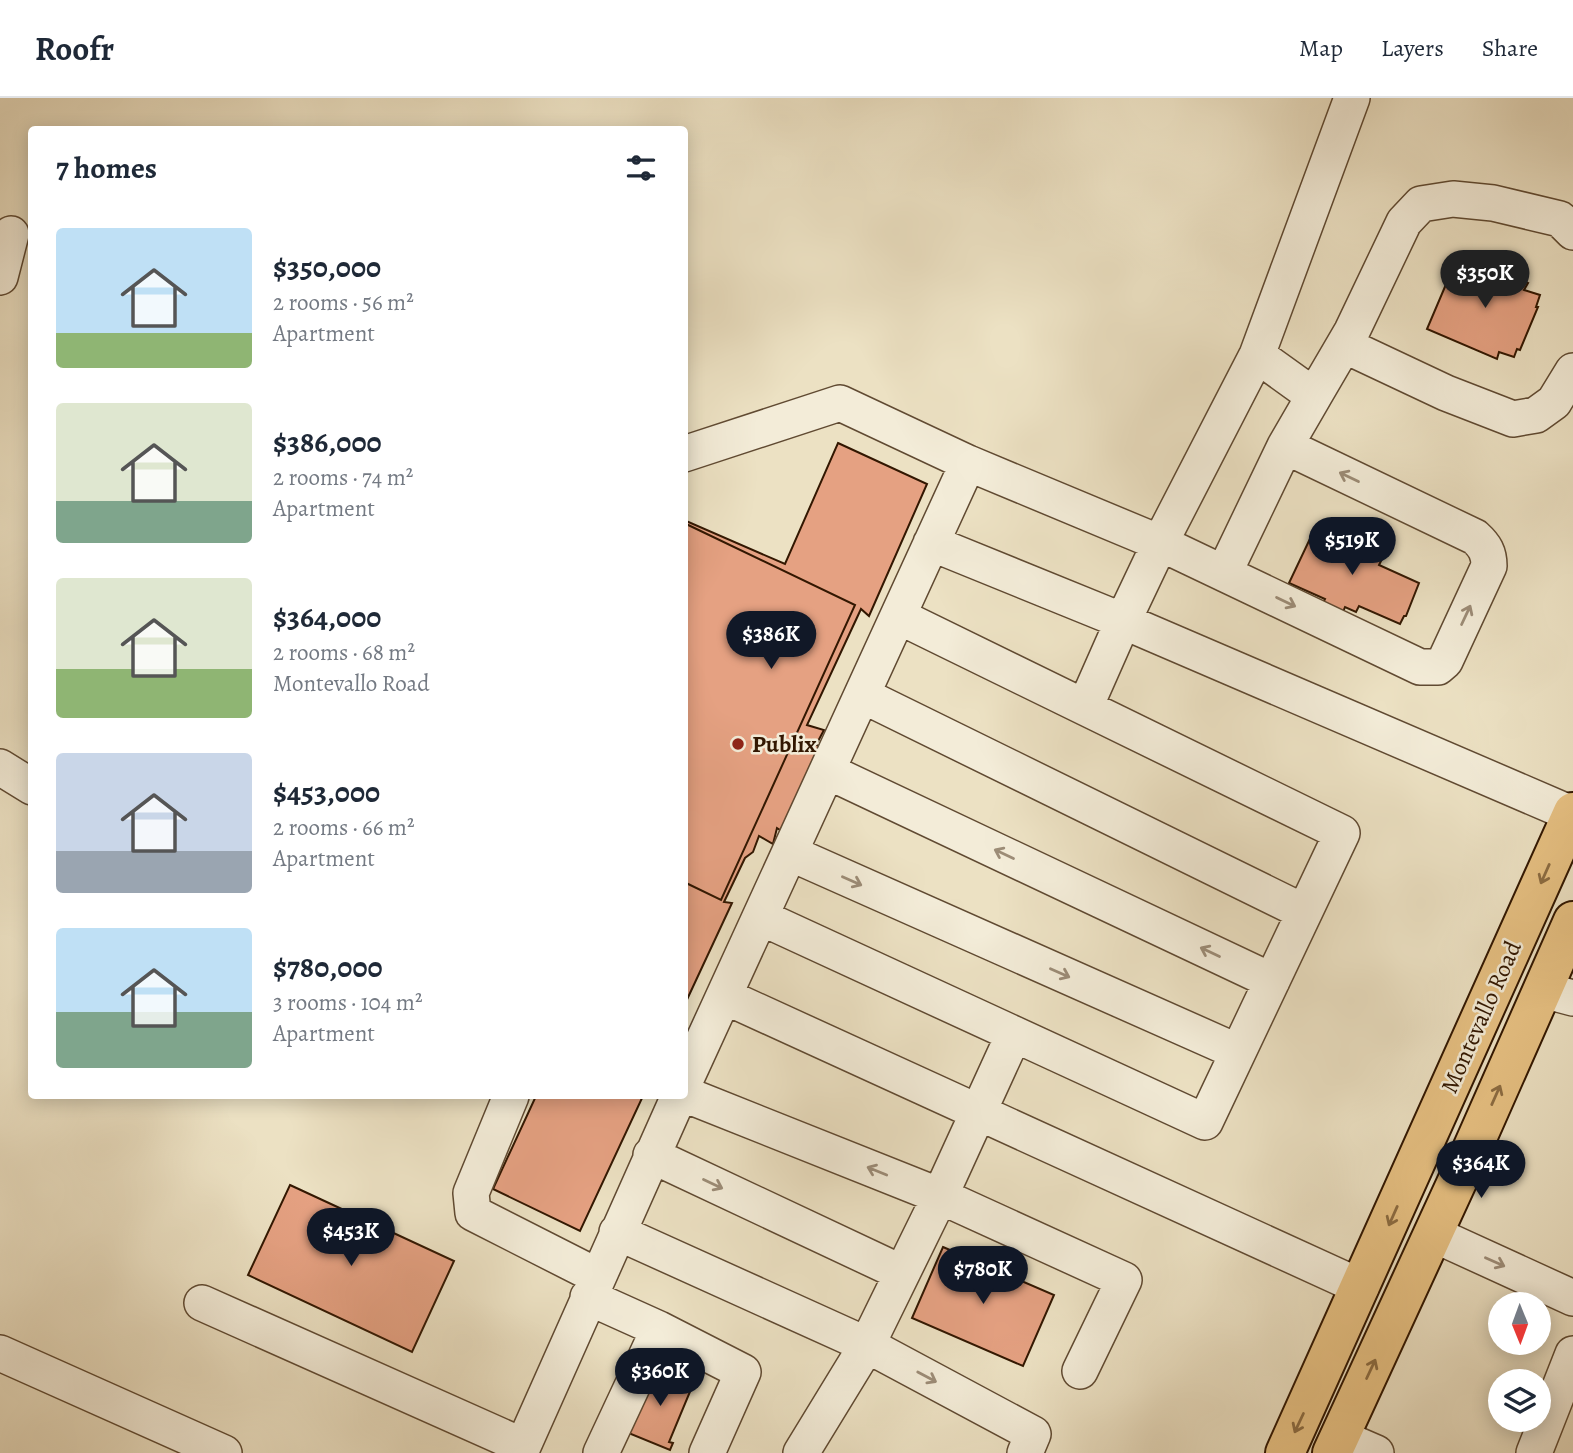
<!DOCTYPE html>
<meta charset="utf-8">
<style>
:root{--surface:#fff;--page:#f2f2f3;--text:#1f2937;--muted:#747a83;--line:#e0e1e3;--accent:#111827}
body{margin:0;font-family:Alegreya,serif;background:var(--page);color:var(--text);height:100vh;display:flex;flex-direction:column;font-size:26px;white-space:nowrap}
*{box-sizing:border-box;margin:0}
p{font-size:23px;color:var(--muted)}
.icon{flex:none;width:38px;height:38px;fill:none;stroke:currentColor;stroke-width:2;stroke-linecap:round;stroke-linejoin:round}
.map{position:relative;flex:1;overflow:hidden}
.details{position:absolute;left:28px;top:28px;width:660px;height:973px;display:flex;flex-direction:column;background:var(--surface);border-radius:7px;box-shadow:0 4px 18px #0003}
.details>*{flex:none}
.needle{width:46px;rotate:179deg}
.tools{position:absolute;left:1488px;top:1194px;display:grid;gap:14px}
.tools a{display:grid;place-items:center;width:63px;height:63px;border-radius:50%;background:var(--surface);box-shadow:0 4px 18px #0003;font-size:35px}
.price{position:absolute;translate:-50% -60px;padding:0 16px;border-radius:24px;background:var(--accent);color:#fff;font-size:23px;line-height:46px;filter:drop-shadow(0 2px 4px #0008)}
.price::after{content:'';position:absolute;left:50%;top:42px;width:21px;height:16px;margin-left:-10px;background:inherit;clip-path:polygon(0 0,100% 0,50% 100%)}
.price.active{background:#222;color:#fff}
ul{padding:0;list-style:none}
li{display:flex;align-items:center;gap:21px;height:175px;padding:0 28px}
li span{display:grid;place-items:center;flex:none;width:196px;height:140px;border-radius:7px;color:#555}
li>.icon{margin-inline-start:auto}
span .icon{width:84px;height:84px;fill:#fffc;stroke-width:1}
li b{font-size:30px}
h2{display:flex;justify-content:space-between;align-items:center;height:84px;padding:0 28px;font-size:30px}
header{display:flex;align-items:center;gap:42px;box-sizing:border-box;height:98px;padding:0 35px;background:var(--surface);border-bottom:2px solid var(--line)}
header strong{font-size:33px}
nav{display:flex;gap:38px;margin-inline-start:auto;font-size:24px}
.map>svg:first-child{display:block}
.building{fill:#e5a182;stroke:#321701;stroke-width:2}
.lines{fill:none;stroke-linecap:round;stroke-linejoin:round}
.minor-casing{stroke:#604a32;stroke-width:38}
.major-casing{stroke:#321701;stroke-width:42}
.minor{stroke:#f3ecd8;stroke-width:35}
.major{stroke:#e6c082;stroke-width:38}
.oneway{stroke:#9c8c77}
.oneway2{stroke:#8c6c42}
.poi-dot{fill:#8f2418;stroke:#f3ecd8;stroke-width:2.5}
.labels{text-anchor:middle;dominant-baseline:central;stroke-width:5;stroke-linejoin:round;paint-order:stroke}
.poi-label{font-size:24px;font-weight:bold;fill:#321701;stroke:#f3ecd8;text-anchor:start}
.street-label{font-size:24px;fill:#321701;stroke:#f3ecd8}
</style>
<header>
<strong>Roofr</strong>
<nav><a>Map</a><a>Layers</a><a>Share</a></nav>
</header>
<div class="map">
<svg width="1573" height="1355" viewBox="0 0 1573 1355">
<rect width="100%" height="100%" fill="#ece1c3"/>
<filter id="stains"><feTurbulence type="fractalNoise" baseFrequency=".00286" numOctaves="4"/><feColorMatrix values="0 0 0 0 .2 0 0 0 0 .09 0 0 0 0 .02 0 0 0 .5 -.17"/></filter>
<radialGradient id="worn" r=".72"><stop offset=".6" stop-color="#630" stop-opacity="0"/><stop offset="1" stop-color="#630" stop-opacity=".3"/></radialGradient>
<path class="building" d="M1458,158L1528,185L1524,192L1540,197L1536,209H1538L1520,252L1517,251L1514,259L1499,254L1497,261L1427,231Z
M838,345L927,386L869,518L861,511L807,627L824,632L816,647L825,650L786,736L777,730L773,746L759,738L753,754L745,760L724,804L732,805L684,908V422L785,466Z
M684,425L855,507L721,802L684,784Z
M1316,428L1349,442L1352,436L1375,447L1372,454L1383,459L1379,467L1419,485L1406,518H1404L1400,526L1359,508L1356,514L1345,509L1343,514L1323,505L1325,501L1289,485Z
M536,998H643L580,1133L493,1091Z
M290,1087L454,1163L412,1254L248,1177Z
M943,1149L1054,1197L1023,1268L912,1220Z
M662,1271L694,1284L669,1344L673,1345L670,1352L626,1334L650,1277L658,1280Z"/>
<g class="lines">
<defs>
<path id="minor" d="M1352,0L1257,257L1160,445L1123,523L1572,716
M0,179L11,136
M1344,247L1446,295L1513,321L1536,317L1554,304L1573,273
M1314,298L1352,233L1404,124L1421,106L1453,101L1493,105L1560,121L1573,134
M684,356L840,305L968,365L1160,445L1420,569H1438L1445,563L1489,468C1489,455 1485,448 1475,439L1285,348
M931,445L1123,523L1085,609
M1224,475L1285,348L1314,298L1257,257
M862,597L1304,814
M0,669L32,689
M827,673L1272,883
M790,755L1238,954
M760,819L1205,1024L1342,735L898,518
M1543,892L1573,900
M724,898L1361,1189
M684,985L968,365
M684,996L940,1098L1124,1182L1080,1273
M511,998L471,1095L473,1115L597,1178
M651,1057L902,1175
M617,1134L867,1247L940,1098L1014,936
M1433,1136L1573,1200
M588,1199L659,1231L743,1274L707,1355
M202,1205L523,1348
M0,1255L224,1355
M1339,1339L1376,1355
M520,1355L679,998
M601,1355L659,1231
M801,1355L867,1247L1033,1336L1025,1355
M1534,1355L1573,1256"/>
<path id="major" d="M1285,1355L1573,714
M1332,1355L1473,1049L1573,823"/>
</defs>
<use href="#minor" class="minor-casing"/>
<use href="#major" class="major-casing"/>
<use href="#minor" class="minor"/>
<use href="#major" class="major"/>
</g>
<defs><path id="oneway-shaft" d="M-6 0H5M1.5-3L5.5 0L1.5 3" fill="none" stroke-width="1.6" stroke-linecap="round" stroke-linejoin="round" transform="scale(1.75)"/></defs>
<g class="oneway">
<use href="#oneway-shaft" transform="translate(1349 379) rotate(-154)"/>
<use href="#oneway-shaft" transform="translate(1286 504) rotate(26)"/>
<use href="#oneway-shaft" transform="translate(1466 517) rotate(-65)"/>
<use href="#oneway-shaft" transform="translate(1004 756) rotate(-155)"/>
<use href="#oneway-shaft" transform="translate(852 783) rotate(24)"/>
<use href="#oneway-shaft" transform="translate(1210 854) rotate(-155)"/>
<use href="#oneway-shaft" transform="translate(1060 875) rotate(24)"/>
<use href="#oneway-shaft" transform="translate(877 1073) rotate(-158)"/>
<use href="#oneway-shaft" transform="translate(713 1086) rotate(25)"/>
<use href="#oneway-shaft" transform="translate(1495 1164) rotate(24)"/>
<use href="#oneway-shaft" transform="translate(927 1279) rotate(28)"/>
</g>
<g class="oneway2">
<use href="#oneway-shaft" transform="translate(1545 776) rotate(114)"/>
<use href="#oneway-shaft" transform="translate(1496 997) rotate(-66)"/>
<use href="#oneway-shaft" transform="translate(1393 1118) rotate(114)"/>
<use href="#oneway-shaft" transform="translate(1371 1271) rotate(-65)"/>
<use href="#oneway-shaft" transform="translate(1299 1325) rotate(115)"/>
</g>
<circle class="poi-dot" cx="738" cy="646" r="7"/>
<g class="labels">
<g class="poi-label">
<text x="752" y="646">Publix</text>
</g>
<g class="street-label">
<text transform="translate(1481 919) rotate(-66)">Montevallo Road</text>
</g>
</g>
<rect width="100%" height="100%" filter="url(#stains)"/>
<rect width="100%" height="100%" fill="url(#worn)"/>
</svg>
<div class="tools">
<a><svg class="needle" viewBox="-14 -14 28 28"><path d="M0-13l5 13h-10z" fill="#e53935"/><path d="M0 13l5-13h-10z" fill="#747a83"/></svg></a>
<a><svg class="icon" aria-label="layers" viewBox="0 0 24 24"><path d="M12 4l9 5-9 5-9-5zM3 14l9 5 9-5"/></svg></a>
</div>
<b class="price active" style="left:1485px;top:212px">$350K</b>
<b class="price" style="left:1352px;top:479px">$519K</b>
<b class="price" style="left:771px;top:573px">$386K</b>
<b class="price" style="left:1481px;top:1102px">$364K</b>
<b class="price" style="left:351px;top:1170px">$453K</b>
<b class="price" style="left:983px;top:1208px">$780K</b>
<b class="price" style="left:660px;top:1310px">$360K</b>
<section class="details">
<h2>7 homes<svg class="icon" aria-label="filters" viewBox="0 0 24 24"><path d="M4 7h16M4 17h16"/><circle cx="9" cy="7" r="2"/><circle cx="15" cy="17" r="2"/></svg></h2>
<ul>
<li><span style="background:linear-gradient(#bfe0f5 75%,#8fb573 0)"><svg class="icon" aria-label="home" viewBox="0 0 24 24"><path d="M3 11l9-7 9 7M6 9v11h12V9"/></svg></span><div><b>$350,000</b><p>2 rooms · 56 m²</p><p>Apartment</p></div></li>
<li><span style="background:linear-gradient(#dfe7d0 70%,#7fa58c 0)"><svg class="icon" aria-label="home" viewBox="0 0 24 24"><path d="M3 11l9-7 9 7M6 9v11h12V9"/></svg></span><div><b>$386,000</b><p>2 rooms · 74 m²</p><p>Apartment</p></div></li>
<li><span style="background:linear-gradient(#dfe7d0 65%,#8fb573 0)"><svg class="icon" aria-label="home" viewBox="0 0 24 24"><path d="M3 11l9-7 9 7M6 9v11h12V9"/></svg></span><div><b>$364,000</b><p>2 rooms · 68 m²</p><p>Montevallo Road</p></div></li>
<li><span style="background:linear-gradient(#c9d6e8 70%,#9aa5b1 0)"><svg class="icon" aria-label="home" viewBox="0 0 24 24"><path d="M3 11l9-7 9 7M6 9v11h12V9"/></svg></span><div><b>$453,000</b><p>2 rooms · 66 m²</p><p>Apartment</p></div></li>
<li><span style="background:linear-gradient(#bfe0f5 60%,#7fa58c 0)"><svg class="icon" aria-label="home" viewBox="0 0 24 24"><path d="M3 11l9-7 9 7M6 9v11h12V9"/></svg></span><div><b>$780,000</b><p>3 rooms · 104 m²</p><p>Apartment</p></div></li>
</ul>
</section>
</div>
